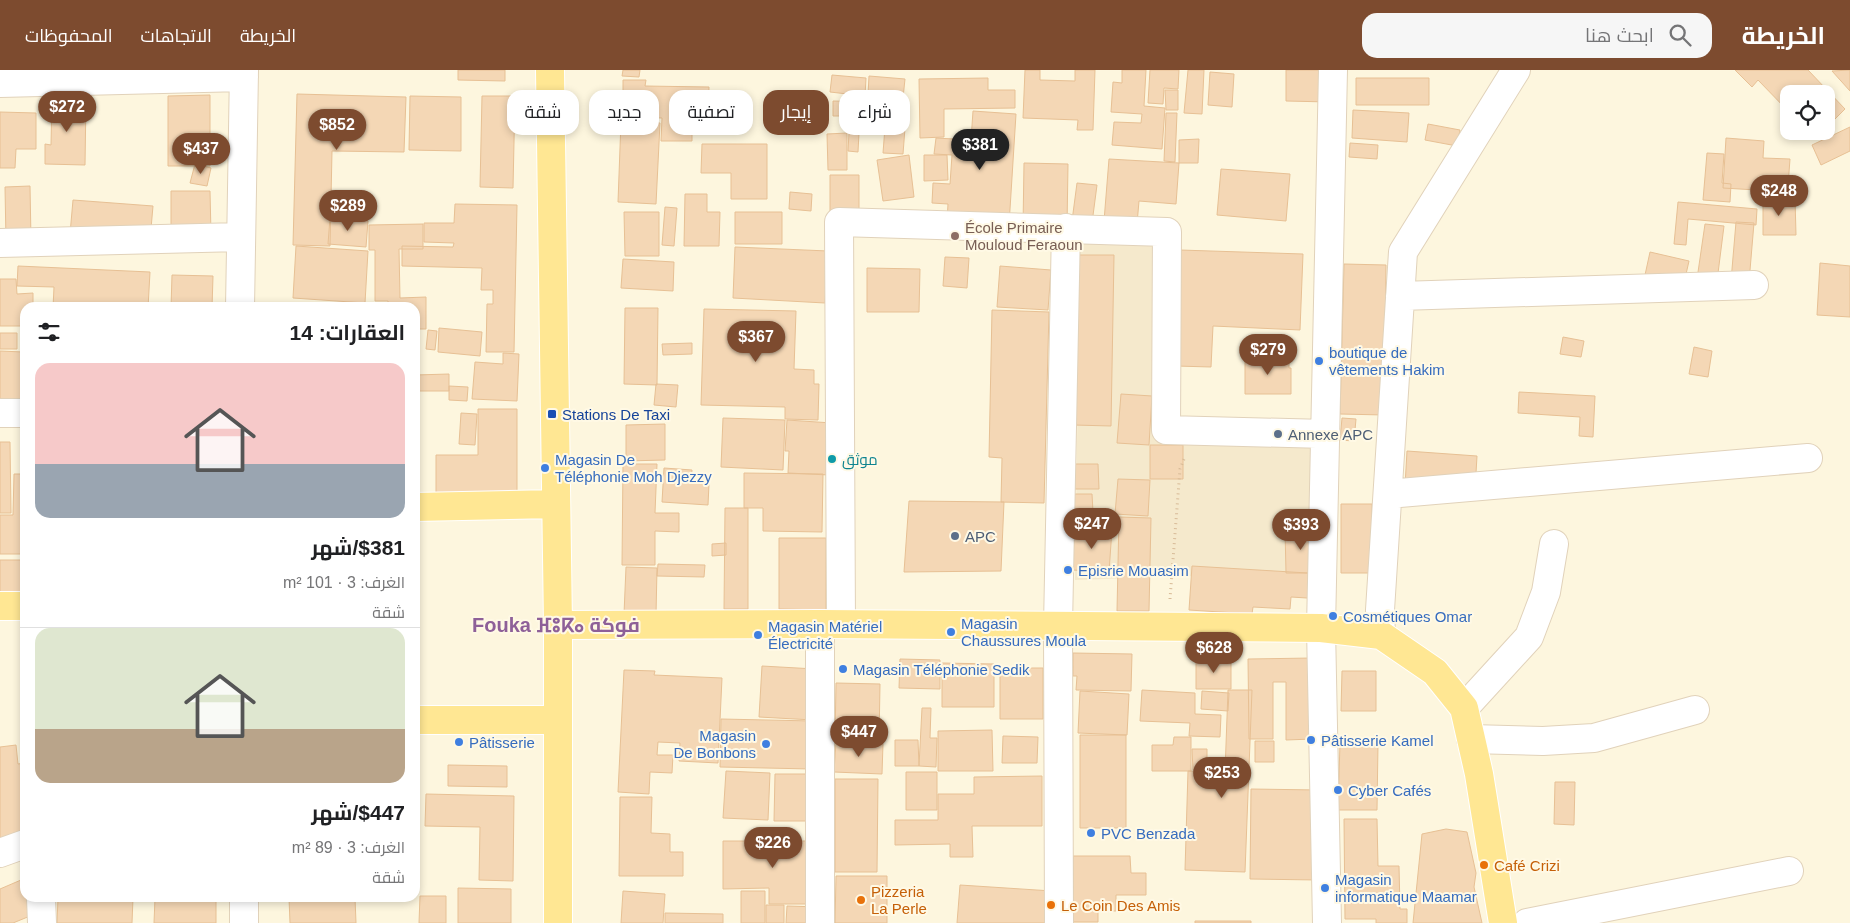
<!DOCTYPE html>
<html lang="ar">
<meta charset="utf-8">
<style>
:root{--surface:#fff;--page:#f6f6f6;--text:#202124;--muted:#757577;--line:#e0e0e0;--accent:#7d4b2f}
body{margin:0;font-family:Helvetica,Cairo,"Noto Sans Tifinagh",sans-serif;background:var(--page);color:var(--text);direction:rtl;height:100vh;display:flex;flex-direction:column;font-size:19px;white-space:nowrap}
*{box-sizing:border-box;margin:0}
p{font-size:16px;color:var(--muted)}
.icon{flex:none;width:28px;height:28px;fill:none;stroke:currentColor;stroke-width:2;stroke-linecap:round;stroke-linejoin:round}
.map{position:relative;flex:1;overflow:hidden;direction:ltr}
.panel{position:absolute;left:20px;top:232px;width:400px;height:600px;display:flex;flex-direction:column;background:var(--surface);border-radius:15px;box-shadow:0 2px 8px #0003;direction:rtl}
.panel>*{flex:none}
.guide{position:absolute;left:435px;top:20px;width:475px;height:45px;direction:rtl;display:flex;gap:10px}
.buttons{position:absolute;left:1780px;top:15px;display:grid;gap:10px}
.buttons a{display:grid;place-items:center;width:55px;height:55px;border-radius:10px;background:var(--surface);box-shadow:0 2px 8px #0003;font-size:25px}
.price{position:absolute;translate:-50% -42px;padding:0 11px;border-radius:18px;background:var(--accent);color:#fff;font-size:16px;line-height:32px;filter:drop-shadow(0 1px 2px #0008)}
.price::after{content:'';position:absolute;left:50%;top:30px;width:15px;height:11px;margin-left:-8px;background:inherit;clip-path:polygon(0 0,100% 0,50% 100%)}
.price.on{background:#222;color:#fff}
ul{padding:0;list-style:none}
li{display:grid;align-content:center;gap:10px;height:265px;padding:0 15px}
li+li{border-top:1px solid var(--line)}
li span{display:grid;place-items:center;height:155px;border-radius:15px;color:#555}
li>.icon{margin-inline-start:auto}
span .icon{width:90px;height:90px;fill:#fffc;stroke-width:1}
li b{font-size:21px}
h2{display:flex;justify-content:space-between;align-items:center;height:60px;padding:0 15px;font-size:21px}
.pill{padding:0 18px;border-radius:15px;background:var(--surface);box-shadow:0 2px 8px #0003;font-size:18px;line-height:45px}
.pill.on{background:var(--accent);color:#fff}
header{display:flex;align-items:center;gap:30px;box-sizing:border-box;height:70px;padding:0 25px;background:var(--accent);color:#fff}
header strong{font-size:24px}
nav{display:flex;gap:28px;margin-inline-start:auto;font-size:18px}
.search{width:350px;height:45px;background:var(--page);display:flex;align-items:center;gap:12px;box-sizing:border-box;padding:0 18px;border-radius:15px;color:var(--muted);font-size:19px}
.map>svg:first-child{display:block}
.residential{fill:#f5e9cc}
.building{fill:#f4d7b5;stroke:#e7c094}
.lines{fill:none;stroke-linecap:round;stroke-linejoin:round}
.minor-casing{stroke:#e1d2ba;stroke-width:30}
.major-casing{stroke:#fff;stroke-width:30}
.path{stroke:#d8bb98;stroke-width:3;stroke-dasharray:1 4;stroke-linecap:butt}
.minor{stroke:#fff;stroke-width:28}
.major{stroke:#ffe793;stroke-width:28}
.education-dot{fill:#8d6e63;stroke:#fff9e5;stroke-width:2}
.shop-dot{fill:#3f7fe0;stroke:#fff9e5;stroke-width:2}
.transit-dot{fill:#1a4fb4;stroke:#fff9e5;stroke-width:2}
.service-dot{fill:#5c6f8a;stroke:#fff9e5;stroke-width:2}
.culture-dot{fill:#0f9aa8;stroke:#fff9e5;stroke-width:2}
.food-dot{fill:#e8710a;stroke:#fff9e5;stroke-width:2}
.labels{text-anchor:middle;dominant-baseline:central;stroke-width:4;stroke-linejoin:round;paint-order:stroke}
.education-label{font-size:15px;fill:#785e54;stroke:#fff9e5;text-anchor:start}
.shop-label{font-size:15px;fill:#366cbe;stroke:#fff9e5;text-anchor:start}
.transit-label{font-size:15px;fill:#164399;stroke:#fff9e5;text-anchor:start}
.service-label{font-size:15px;fill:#4e5e75;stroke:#fff9e5;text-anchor:start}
.culture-label{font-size:15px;fill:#0d838f;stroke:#fff9e5;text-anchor:start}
.food-label{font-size:15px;fill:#c56008;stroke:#fff9e5;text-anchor:start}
.district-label{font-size:20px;font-weight:bold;fill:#8e6098;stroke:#fff9e5}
</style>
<header>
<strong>الخريطة</strong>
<div class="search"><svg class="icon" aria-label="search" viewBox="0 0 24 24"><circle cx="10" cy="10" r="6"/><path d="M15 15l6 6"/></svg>ابحث هنا</div>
<nav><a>الخريطة</a><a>الاتجاهات</a><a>المحفوظات</a></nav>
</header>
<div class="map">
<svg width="1850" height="853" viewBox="0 0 1850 853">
<rect width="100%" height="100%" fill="#fdf6de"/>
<path class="residential" d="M1080,172L1156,175L1153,367L1317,368L1316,458L1285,459L1286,503L1075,510Z"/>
<path class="building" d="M458,0H505V11L458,10Z
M623,0H640L639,7L622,6Z
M1025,0H1040V10L1075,11V0H1095L1093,60H1077L1078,50L1023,48Z
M1122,0H1146L1144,36L1165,38L1162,79L1112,75L1114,52L1141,53L1142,44L1111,42L1113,12L1122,13Z
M1150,0H1179L1178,19L1164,18L1163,34L1148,33Z
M1188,0H1204L1202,44L1184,43Z
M1286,0H1329V32L1286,31Z
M1735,0H1808L1845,39L1826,58V24H1789V42L1758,10L1752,17Z
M1850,0V21L1832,1Z
M1210,2L1234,4L1232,37L1208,35Z
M832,5L866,8L865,26L830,22Z
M869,6L905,9L903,28L868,25Z
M988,8V20H1015V38L944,39V67L920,68L919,9Z
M1356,8H1429V35H1356Z
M623,10H646L645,16L709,17L708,52H692V71H661L662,48L623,47Z
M1165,20H1178V40H1166Z
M297,24L406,27L404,82L332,81L330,176L293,175Z
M210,25V96H168V26Z
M410,26L461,27V81L409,80Z
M482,26H515L513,118L480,117Z
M52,28L86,29L85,95L45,94V74L51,75Z
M833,31L883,32V46H833Z
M887,31L907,32L903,84L883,83Z
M1353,40L1409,43L1407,72L1352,68Z
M973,41L1016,44L1009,155L947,151L948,134L932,133L933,113L950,114L952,85L934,84L936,68L971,70Z
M0,42L36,43V79H16L15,98H0Z
M1166,43H1177L1175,92L1164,91Z
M621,51L660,53L656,134L618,132Z
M1428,54L1460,60L1457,76L1425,70Z
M1850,57V81L1821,95L1812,75Z
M847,63V100H828L827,64Z
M849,63H859L858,82L848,81Z
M1726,68L1764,71L1763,88L1790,89L1788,116L1773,115V121L1723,118Z
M1199,69L1198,93H1179V70Z
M1350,73L1378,75L1377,89L1349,87Z
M702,74H767V129H731V103H701Z
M1707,83L1724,84L1722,113L1731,114L1730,132L1703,130Z
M909,85L914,127L883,131L877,90Z
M924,85H947L948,110L924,111Z
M1109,89L1179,93L1176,134L1139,131L1137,154L1104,151Z
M1024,93L1068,94L1067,157H1023Z
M195,94L211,98L207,116L190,113Z
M1221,99L1290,104L1286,151L1217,145Z
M830,105H859V141H830Z
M1077,113L1097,115L1092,153L1072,151Z
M30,116L31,170L6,171L5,117Z
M171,121H210L211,164H171Z
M790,122L812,124L811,141L789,139Z
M685,124H707V142H720L719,176H684Z
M1763,128H1795L1796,165H1763Z
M73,130L153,136L150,170L70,164Z
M1678,132L1757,139L1756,155L1688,149L1686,175L1674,174Z
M455,134L517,135L514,282H486L487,234H493V220H481L482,198L402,196V176L453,177L454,173L424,172V153H454Z
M665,137L677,138L674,176L662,175Z
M624,142H659V186H625Z
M735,142H782V174H735Z
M330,148L368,151L366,177L328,174Z
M1736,152L1754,153L1749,212L1731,211Z
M423,154V179H399L400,228L426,227V259H415V238H388V231H375V180H369V155Z
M1705,154L1724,156L1717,211L1697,209Z
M296,176L368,181L365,233L293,228Z
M735,177L828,181L825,233L733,228Z
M1180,180L1303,184L1300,260L1213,256L1211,297L1176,296Z
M1650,182L1689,191L1684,213L1645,205Z
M1077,185H1114L1111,356L1074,355Z
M945,187L969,188L967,218L943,216Z
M623,189L674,192L673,221L621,218Z
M1820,193L1850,196V247L1817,245Z
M1344,194L1386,195L1384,345L1340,344Z
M18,196L150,202L148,238H53L54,217L17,216Z
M1000,196L1051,200L1048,240L997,237Z
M867,198L920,199L919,242H867Z
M172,205L213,206L212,238H171Z
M0,209H16L17,224L33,223V238H25V256H0Z
M625,238H658L657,315L624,314Z
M704,239L796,241L794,299L814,300V314H819L818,350L785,349V337L701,335Z
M992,240L1049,242L1044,433L1001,432L1002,388L989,387Z
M439,258L482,262L480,286L438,282Z
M428,260L437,261L435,280L426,279Z
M0,263H17V279H0Z
M1563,267L1584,271L1581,287L1560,284Z
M692,273V284L663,285L662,274Z
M1694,277L1712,281L1708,307L1689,304Z
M0,281L23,282V335H0Z
M503,283L519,284L517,331L472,329L475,292L503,294Z
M1245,288H1289V298H1291V324H1245Z
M449,304V321H415V305Z
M656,314L678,315L676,337L654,335Z
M449,316L468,317L467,331L449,330Z
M1519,322L1595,326L1593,367L1579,366L1580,347L1518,343Z
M1121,324L1152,326L1149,375L1117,373Z
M478,339H517V438H436V385H478Z
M461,343L477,344L475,375L459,374Z
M723,348L785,350L783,400L721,397Z
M1342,348L1356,349L1354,371L1340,370Z
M787,350L832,353L829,405L788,403L789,381H785Z
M665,354V390L626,391V355Z
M0,372H10L11,443H0Z
M1150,375H1183V409H1150Z
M1407,381L1477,386L1475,420L1405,416Z
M623,394H657L655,443H679V462L655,461V495H622Z
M1072,394H1098L1099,419H1072Z
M664,398L692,400L691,413L709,414L708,435L662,432Z
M744,403L823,404L822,462L763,461V438H744Z
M14,404H25V484H0V445H13Z
M1118,409L1150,410L1148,446L1115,444Z
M1073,424H1092L1093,442H1073Z
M909,431L1004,432L1001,501L904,502Z
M1341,434H1372V503H1341Z
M725,438H748V539H724Z
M1119,447L1151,448L1149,541H1117Z
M1075,457L1112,459L1109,502L1072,500Z
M1316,458L1317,503H1286L1285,459Z
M779,468H826V540L779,539Z
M726,473V485L712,486V474Z
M0,490H25V531L0,530Z
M658,494L705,495L704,507L657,506Z
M1192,496L1324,504L1323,529L1291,527L1290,539L1253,537L1252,544L1189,540Z
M626,497L657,498L656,545L624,544Z
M1073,583L1132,584L1131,621L1076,620L1077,606H1073Z
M1312,588L1313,669L1286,670V612H1273V669H1249L1248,589Z
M900,589L940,590V619L899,618Z
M1196,589H1231V619H1196Z
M942,593L994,594V637H942Z
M762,596L815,599L813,650L759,647Z
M1000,598H1043V649H1000Z
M624,600L655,601L654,605L722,608L718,693L679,691L680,673L658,672L657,685H673L672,703L650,702L649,724L618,722Z
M1342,601H1376V641H1341Z
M836,613L880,614L879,671L835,670Z
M1142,620L1195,623V644L1221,645L1220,667L1189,666L1190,653L1140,651Z
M1228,620H1252L1245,802L1185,800L1188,701L1225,702Z
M1080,621L1129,624L1127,665L1078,663Z
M1202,621L1229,623L1228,641L1201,639Z
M922,638H931L930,668H937L936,697L919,696Z
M721,649L813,651L811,699L720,697Z
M992,660L993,701H938V661Z
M1080,665H1126V758H1080Z
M1003,666L1038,667L1037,693H1002Z
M1174,667H1191V701H1152V675H1173Z
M895,670H918L919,696H895Z
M1255,671H1274V692H1255Z
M836,672L883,674L882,704L834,702Z
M1340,673L1378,674L1377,740H1338Z
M16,675L18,694L25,693V777L0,779V677Z
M1192,679H1207V700H1193Z
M448,695L507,696V717L448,716Z
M726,701L770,703L768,750L723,748Z
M906,702H937V740H906Z
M775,704H811L810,751H774Z
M1042,706V756H972L973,787H950V774L895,775V750H938V724H974V707Z
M835,709H878L877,802H835Z
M1555,712H1575L1574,755L1554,754Z
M1251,719L1318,720L1317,810L1250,809Z
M426,724L514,726L513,811L479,810L480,757L425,756Z
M620,727H652L651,763L670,764V782H683V806H619Z
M1344,749H1377L1378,796H1399L1400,839H1407V853H1376V849H1345Z
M1446,759L1467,762L1476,803L1474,817L1482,853H1413L1422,764Z
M723,771H817V834H769V818L723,819Z
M1073,786H1130L1131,803H1146V825H1116V841H1098V852H1073Z
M836,806H887V853H835Z
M21,810L25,819V828H29L35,844L13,853H0V819Z
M960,815L1052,821L1049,853H957Z
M458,818L511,819V853H458Z
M623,821L665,824L663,853H621Z
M741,821H765V853H741Z
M420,826H446V853H419Z
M58,828H133L132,853H57Z
M155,828H216V853H154Z
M289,828H355L356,853H290Z
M766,835H784V853H766Z
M787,836L820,837L819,853H786Z
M665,843L723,844V853H665Z
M1195,851H1251V853H1195Z"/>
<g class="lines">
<defs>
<path id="minor" d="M0,13L244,7
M0,173L241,167
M1400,226L1754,215
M240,238L244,0
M0,343H25
M1388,424L1808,388
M820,554V853
M841,554L839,152L1167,162L1166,360L1326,364
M1381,565L1380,540L1403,182L1516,0
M1464,638L1529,567L1546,522L1554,474
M1471,669L1543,671L1594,668L1695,640
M0,783L25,774
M41,828L42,853
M244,853V828
M1059,853L1058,556L1066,158
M1327,853L1321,558L1333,0
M1527,853L1789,801"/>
<path id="major" d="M550,0L558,555V853
M415,437L555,434
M0,536H25
M558,555L820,554L1321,558L1381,565L1435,602L1464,638L1479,704L1503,853
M415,650H558"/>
</defs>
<use href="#minor" class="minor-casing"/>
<use href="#major" class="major-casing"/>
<path class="path" d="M1170,529L1180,399L1184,389"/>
<use href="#minor" class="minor"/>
<use href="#major" class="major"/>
</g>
<circle class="education-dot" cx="955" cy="166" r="5"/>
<g class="shop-dot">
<circle cx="1319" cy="291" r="5"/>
<circle cx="545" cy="398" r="5"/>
<circle cx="1068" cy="500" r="5"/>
<circle cx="1333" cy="546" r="5"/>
<circle cx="951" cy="562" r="5"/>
<circle cx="758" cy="565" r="5"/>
<circle cx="843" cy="599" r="5"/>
<circle cx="1311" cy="670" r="5"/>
<circle cx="459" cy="672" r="5"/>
<circle cx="766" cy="674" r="5"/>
<circle cx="1338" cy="720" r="5"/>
<circle cx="1091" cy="763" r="5"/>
<circle cx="1325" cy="818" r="5"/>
</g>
<rect class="transit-dot" x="547" y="339" width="10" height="10" rx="2.5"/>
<g class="service-dot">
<circle cx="1278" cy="364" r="5"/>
<circle cx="955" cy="466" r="5"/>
</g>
<circle class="culture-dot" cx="832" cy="389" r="5"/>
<g class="food-dot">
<circle cx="1484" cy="795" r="5"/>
<circle cx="861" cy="830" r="5"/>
<circle cx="1051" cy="835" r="5"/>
</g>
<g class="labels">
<g class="education-label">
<text x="965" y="157">École Primaire<tspan x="965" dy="17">Mouloud Feraoun</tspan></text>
</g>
<g class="shop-label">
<text x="1329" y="282">boutique de<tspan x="1329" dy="17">vêtements Hakim</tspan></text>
<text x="555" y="389">Magasin De<tspan x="555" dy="17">Téléphonie Moh Djezzy</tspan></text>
<text x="1078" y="500">Episrie Mouasim</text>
<text x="1343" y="546">Cosmétiques Omar</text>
<text x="961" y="553">Magasin<tspan x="961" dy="17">Chaussures Moula</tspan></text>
<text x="768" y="556">Magasin Matériel<tspan x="768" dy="17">Électricité</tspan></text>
<text x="853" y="599">Magasin Téléphonie Sedik</text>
<text x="756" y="665" text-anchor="end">Magasin<tspan x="756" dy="17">De Bonbons</tspan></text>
<text x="1321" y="670">Pâtisserie Kamel</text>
<text x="469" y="672">Pâtisserie</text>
<text x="1348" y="720">Cyber Cafés</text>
<text x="1101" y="763">PVC Benzada</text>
<text x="1335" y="809">Magasin<tspan x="1335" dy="17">informatique Maamar</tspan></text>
</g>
<g class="transit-label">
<text x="562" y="344">Stations De Taxi</text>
</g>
<g class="service-label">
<text x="1288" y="364">Annexe APC</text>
<text x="965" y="466">APC</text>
</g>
<g class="culture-label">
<text x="842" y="389">موثق</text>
</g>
<g class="food-label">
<text x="1494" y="795">Café Crizi</text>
<text x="871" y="821">Pizzeria<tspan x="871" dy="17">La Perle</tspan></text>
<text x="1061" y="835">Le Coin Des Amis</text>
</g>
<g class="district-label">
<text x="556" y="555">Fouka ⴼⵓⴽⴰ فوكة</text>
</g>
</g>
</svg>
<div class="buttons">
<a><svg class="icon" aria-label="locate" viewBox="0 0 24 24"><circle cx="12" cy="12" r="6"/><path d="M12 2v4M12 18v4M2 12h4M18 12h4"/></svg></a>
</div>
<b class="price" style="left:67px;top:63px">$272</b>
<b class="price" style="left:337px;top:81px">$852</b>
<b class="price on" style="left:980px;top:101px">$381</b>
<b class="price" style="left:201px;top:105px">$437</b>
<b class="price" style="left:1779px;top:147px">$248</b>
<b class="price" style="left:348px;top:162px">$289</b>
<b class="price" style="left:756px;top:293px">$367</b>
<b class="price" style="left:1268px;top:306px">$279</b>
<b class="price" style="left:1092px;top:480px">$247</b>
<b class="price" style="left:1301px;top:481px">$393</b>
<b class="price" style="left:1214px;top:604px">$628</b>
<b class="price" style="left:859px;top:688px">$447</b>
<b class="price" style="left:1222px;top:729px">$253</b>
<b class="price" style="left:773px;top:799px">$226</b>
<div class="guide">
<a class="pill">شراء</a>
<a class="pill on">إيجار</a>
<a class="pill">تصفية</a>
<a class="pill">جديد</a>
<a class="pill">شقة</a>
</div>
<section class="panel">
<h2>العقارات: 14<svg class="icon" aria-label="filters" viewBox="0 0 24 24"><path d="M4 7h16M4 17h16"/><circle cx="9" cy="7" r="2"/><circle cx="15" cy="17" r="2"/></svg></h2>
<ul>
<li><span style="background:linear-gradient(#f6c9c9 65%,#9aa5b1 0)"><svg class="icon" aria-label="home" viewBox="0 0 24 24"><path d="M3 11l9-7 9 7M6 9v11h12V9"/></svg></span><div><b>$381/شهر</b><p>الغرف: 3 · 101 m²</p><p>شقة</p></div></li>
<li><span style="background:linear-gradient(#dfe7d0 65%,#b9a48a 0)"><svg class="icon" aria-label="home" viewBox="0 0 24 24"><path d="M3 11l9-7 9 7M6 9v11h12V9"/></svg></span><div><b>$447/شهر</b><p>الغرف: 3 · 89 m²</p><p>شقة</p></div></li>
</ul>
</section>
</div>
